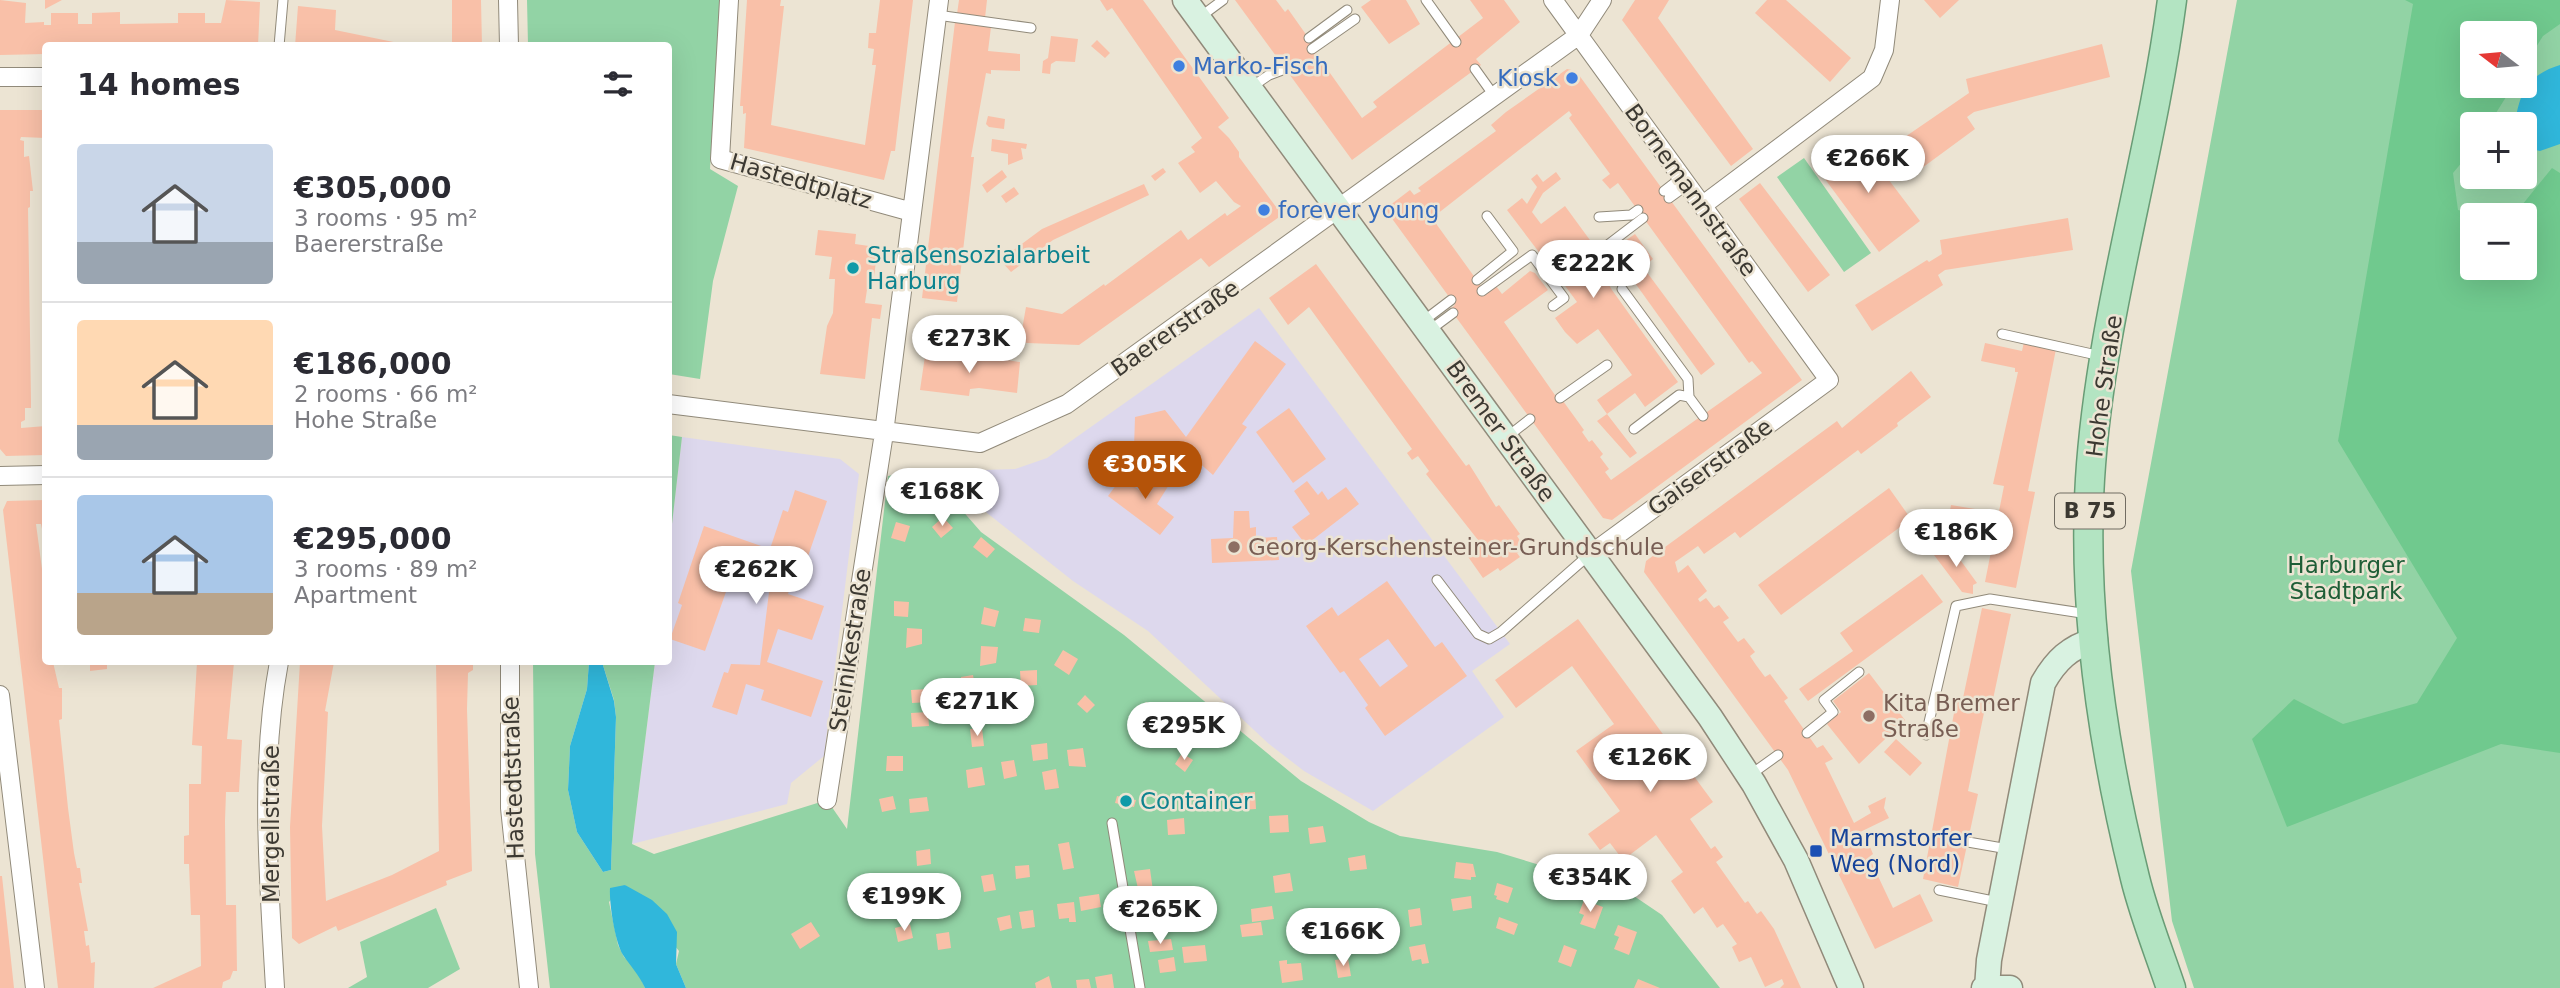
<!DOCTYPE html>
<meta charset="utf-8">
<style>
:root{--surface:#fff;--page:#f7f7f7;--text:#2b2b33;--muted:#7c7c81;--line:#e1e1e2;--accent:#b45309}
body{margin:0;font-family:"DejaVu Sans",sans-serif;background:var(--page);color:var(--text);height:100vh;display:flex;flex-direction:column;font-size:26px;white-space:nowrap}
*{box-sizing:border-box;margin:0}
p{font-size:23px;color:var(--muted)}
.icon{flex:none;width:38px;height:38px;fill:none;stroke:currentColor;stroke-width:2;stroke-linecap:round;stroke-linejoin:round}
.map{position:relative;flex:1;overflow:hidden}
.side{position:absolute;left:42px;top:42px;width:630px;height:623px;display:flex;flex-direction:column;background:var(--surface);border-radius:7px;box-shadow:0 7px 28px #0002}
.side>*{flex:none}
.needle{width:46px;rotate:286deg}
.controls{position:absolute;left:2460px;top:21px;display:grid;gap:14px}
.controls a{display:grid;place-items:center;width:77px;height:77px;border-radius:7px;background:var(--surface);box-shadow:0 7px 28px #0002;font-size:35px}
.price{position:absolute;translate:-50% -60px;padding:0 16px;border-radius:24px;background:#fff;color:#222;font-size:23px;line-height:46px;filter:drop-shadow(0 2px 4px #0008)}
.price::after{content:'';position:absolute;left:50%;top:42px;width:21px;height:16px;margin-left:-10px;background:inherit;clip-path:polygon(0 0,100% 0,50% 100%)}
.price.on{background:var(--accent);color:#fff}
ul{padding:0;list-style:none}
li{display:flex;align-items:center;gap:21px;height:175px;padding:0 35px}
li+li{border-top:2px solid var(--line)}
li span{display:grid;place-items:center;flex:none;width:196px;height:140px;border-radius:7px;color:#555}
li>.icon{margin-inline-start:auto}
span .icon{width:84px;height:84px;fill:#fffc;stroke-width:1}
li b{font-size:30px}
h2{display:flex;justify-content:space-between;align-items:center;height:84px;padding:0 35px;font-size:30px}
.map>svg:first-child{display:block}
.education{fill:#ddd8ed}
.green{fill:#92d3a5;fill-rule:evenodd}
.forest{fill:#70c98e}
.water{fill:#30b7db}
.building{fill:#f9c0a8;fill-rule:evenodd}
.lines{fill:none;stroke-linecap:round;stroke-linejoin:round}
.lane-casing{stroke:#918a7a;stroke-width:11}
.street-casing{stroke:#918a7a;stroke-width:20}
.secondary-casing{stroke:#918a7a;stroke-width:27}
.primary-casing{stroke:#699c76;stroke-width:31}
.lane{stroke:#fff;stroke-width:9}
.street{stroke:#fff;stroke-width:18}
.secondary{stroke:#d9f2e1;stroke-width:24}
.primary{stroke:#b3e4c2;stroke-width:28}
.shop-dot{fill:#3f7fe0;stroke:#ece4d3;stroke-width:2.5}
.culture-dot{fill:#0f9aa8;stroke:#ece4d3;stroke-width:2.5}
.education-dot{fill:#8d6e63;stroke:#ece4d3;stroke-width:2.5}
.transit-dot{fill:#1a4fb4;stroke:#ece4d3;stroke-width:2.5}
.labels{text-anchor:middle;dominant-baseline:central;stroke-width:5;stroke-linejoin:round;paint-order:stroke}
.shield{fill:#ece4d3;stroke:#716c62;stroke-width:2}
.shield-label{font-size:21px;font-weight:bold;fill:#3c3932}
.shop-label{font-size:23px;fill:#366cbe;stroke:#ece4d3;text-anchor:start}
.street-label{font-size:23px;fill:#3c3932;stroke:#ece4d3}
.culture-label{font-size:23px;fill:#0d838f;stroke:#ece4d3;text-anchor:start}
.education-label{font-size:23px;fill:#785e54;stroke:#ece4d3;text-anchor:start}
.park-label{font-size:23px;fill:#1e5e37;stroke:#ece4d3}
.transit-label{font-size:23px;fill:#164399;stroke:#ece4d3;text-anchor:start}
</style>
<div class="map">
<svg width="2560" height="988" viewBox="0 0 2560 988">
<rect width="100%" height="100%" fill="#ece4d3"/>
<path class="education" d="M1259,308L1510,644L1472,671L1504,717L1373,811L1304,771L1269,744L1148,631L1073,581L987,513L952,471L1015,469L1047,458Z
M682,437L840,459L859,474L824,756L791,783L787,804L632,844L655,662H668L669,550Z"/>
<path class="green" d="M527,0H720L710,169L738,186L713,281L700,379L669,374L668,46L528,45Z
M2237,0H2560V988H2194L2172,921L2131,571ZM2473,33H2525V86H2473ZM2473,124H2525V177H2473ZM2473,215H2525V268H2473Z
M1804,158L1871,253L1844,272L1777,177Z
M669,435L682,437L669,550L668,436Z
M926,469L981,532L1124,635L1301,781L1369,822L1400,836L1497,852L1628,892L1662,915L1720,988H686L676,964L679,951L625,885L609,902L618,945L624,957L636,968L645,988H550L535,854L533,662H589L587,689L570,746L568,790L577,832L603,872L611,870L616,717L614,700L602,662H655L632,844L654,854L827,800L847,829L888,476Z
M436,908L460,969L428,988H348L367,977L360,942Z"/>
<path class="forest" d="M2405,0H2560V24L2543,36L2525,65V33H2473V86H2513L2489,124H2473V149L2453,173L2458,210L2478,215H2473V268H2525V215H2514L2552,168L2560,173V753L2501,744L2287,827L2252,739L2294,699L2343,724L2417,703L2457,638L2338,441L2413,4Z"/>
<path class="water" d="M2560,65V144L2540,151L2528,148L2525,124L2515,123C2520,91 2528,75 2560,65Z
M589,662H602L614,701L616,717L611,870L603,872L577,832L568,790L570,746L587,689Z
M625,885L652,900L667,914L677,932L676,964L686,988H645C638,973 631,967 623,955C615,942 609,903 610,888Z"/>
<path class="building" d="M0,0L26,3L25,23L44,22V25H51V13H78V24H92V13L120,12V24L178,23V13H205V23H221L226,0L260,2L258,46H46V54L0,55Z
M45,0H62L45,9Z
M452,0H481L482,46H452Z
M747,0H781L780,6H784L771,125L865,145L876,65H872L874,49L868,48L869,33H876L880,0H913L895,151H891L884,180L744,148L746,113L743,114V106H740Z
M959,0H987L985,18L957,14Z
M1100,0H1143L1229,118L1218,127L1229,138L1239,152V157L1282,215L1209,267L1201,258L1079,345L1027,343L1020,341L1026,307L1062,314L1104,284L1105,286L1181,230L1188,240L1225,213L1227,216L1241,206L1234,202L1216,181L1200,193L1178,163L1195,152L1191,147L1202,138L1112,8L1107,11Z
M1235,0H1276L1285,12L1288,9L1312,43L1310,45L1362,118L1377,107L1373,102L1483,18L1470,0H1504L1520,22L1476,59L1481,65L1352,160Z
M1371,0H1406L1420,24L1389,44L1361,7Z
M1635,0H1669L1658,18L1753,149L1731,166L1622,20Z
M1767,0H1786L1851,58L1830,82L1755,13Z
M1924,0H1959L1940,18Z
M298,6L336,10L335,30L413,46H295Z
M955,22L991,27L988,51L1020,54V71L991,70V74L986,73L971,157H974L957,302L922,298Z
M1051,36L1078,39L1075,62L1056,61L1051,64L1050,74L1042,73L1043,61L1048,58Z
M1097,40L1110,53L1105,58L1091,46Z
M2102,44L2110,77L1974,112L1967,117L1975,129L1907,179L1886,150L1969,93L1966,79Z
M1567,69L1576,71L1802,380L1612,520L1603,518L1450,309L1455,305L1385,209L1410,190L1414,195L1421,191L1418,188L1496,131L1491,125L1506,112ZM1569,111L1572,115L1569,118L1610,174L1602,180L1610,189L1618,183L1749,363L1752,361L1762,373L1611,480L1605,472L1609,469L1600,457L1603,454L1592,440L1589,442L1582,432L1584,430L1558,394L1555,395L1504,322L1548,290L1535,273L1530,271L1502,294L1496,286L1484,295L1479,287L1481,286L1432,218Z
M0,110H46V138L21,137L20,140L24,141V157L29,156L33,191H30V207L28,208L31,400V408H25V420L21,422V428L46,426V455L6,456L0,449Z
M988,116L1005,119L1004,129L989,127L986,124Z
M992,139L1027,144L1026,149L1021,148L1023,159L1008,165V154L991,151Z
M1860,142L1920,221L1879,252L1819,171L1826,158L1842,146Z
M1163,168L1166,172L1155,181L1151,176Z
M1002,170L1007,177L987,193L982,185Z
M1556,172L1561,179L1543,193L1532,212L1541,224L1565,206L1595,247L1596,252L1592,255L1612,290L1678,382L1645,407L1635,393L1607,414L1597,400L1632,375L1598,329L1577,344L1565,332L1555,318L1577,302L1563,283L1576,272L1574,269L1560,280L1507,210L1522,198L1527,204L1537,187L1531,179L1537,174L1543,182Z
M1760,183L1830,275L1808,292L1739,199Z
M1144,184L1149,195L1053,240L1011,272L1000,260L1042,229Z
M1014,187L1019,194L1006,203L1001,196Z
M2068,218L2073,250L1945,270L1938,275L1943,285L1872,331L1855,305L1927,260L1929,262L1942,254L1940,240Z
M818,230L856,234L855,244L869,246L868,253L877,254L873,284L868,283L865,303L882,305L880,319L872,318L865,379L820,374L827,326L833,313L835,279H829L832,257L815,255Z
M1635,234L1653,259L1643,267L1715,364L1701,375L1630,276L1640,268L1622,243Z
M1316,264L1466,466L1469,464L1496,507L1499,505L1520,534L1517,536L1525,548L1517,553L1520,557L1500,571L1498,568L1483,578L1464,551L1478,540L1426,474L1429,471L1418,456L1412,460L1407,453L1412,449L1309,307L1288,325L1269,298Z
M1255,341L1286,364L1242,424L1247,427L1213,475L1181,447L1169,463L1134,448L1135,417L1165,410L1186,437Z
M2024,342L2056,349L2028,491L2035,492L2016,588L1985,582L2004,486L1993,484L2018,372H2015V368L1981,361L1985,343L2022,351Z
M972,355L1020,362L1017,393L979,388L970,389L969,396L920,390L925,356L971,362Z
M1911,371L1931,397L1897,423L1898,426L1861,454L1858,450L1740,538L1735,532L1704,554L1698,546L1675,562L1678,573L1688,565L1707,591L1698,599L1700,602L1706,598L1714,608L1719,605L1729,618L1723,622L1738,642L1744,638L1755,652L1750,656L1756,665L1765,677L1770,674L1788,698L1784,701L1817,748L1823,745L1833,759L1825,763L1854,823L1871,813L1868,806L1886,797L1884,808L1889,818L1856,834L1861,845L1868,842L1873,854L1869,857L1893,908L1920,894L1933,921L1875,949L1788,770L1644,572L1646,561L1837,421L1842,428Z
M1289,408L1326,459L1293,483L1256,432Z
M1607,414L1637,453L1630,458L1597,421Z
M1158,470L1172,480L1157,504L1174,517L1160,535L1108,496L1122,477L1139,490L1145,481L1149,483Z
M1307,481L1318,495L1322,491L1328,500L1346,487L1359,504L1306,545L1292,527L1310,514L1294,491Z
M1889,488L1911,519L1781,615L1758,585Z
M795,490L827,501L805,565L792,561L788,572L794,574L788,594L824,606L812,640L778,629L767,662L823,681L811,717L761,700L764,690L746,684L737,715L712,707L724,672L728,673L731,664L760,665L772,568L738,558L705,651L670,639L682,605L678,603L704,526L770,549L783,510L788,512Z
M46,500V534H43L41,524H36L46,599V662H53L59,688H62V719L59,720L68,808L74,853L77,868H80L82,883H79L88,931H84L86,946L89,945L91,963L95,962L94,988H58L3,510L7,501Z
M1951,505L1975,509L1970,531L1947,527Z
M1234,511H1249L1250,528L1256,527V538L1277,537L1279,560L1212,563L1211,539L1233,538Z
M943,517L953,528L941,538L932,527Z
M896,522L910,526L905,542L891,538Z
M981,537L995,549L987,558L973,547Z
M1948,543L1977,583L1973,585V594L1962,592L1934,555Z
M1922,574L1943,602L1808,701L1799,689L1853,651L1840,633Z
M1387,581L1435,647L1442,642L1467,676L1385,736L1365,708L1368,705L1344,671L1340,673L1306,626L1332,607L1338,616ZM1388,639L1408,666L1380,687L1359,659Z
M894,601L909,602L908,617L894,616Z
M984,607L999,611L995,627L981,624Z
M1982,608L2011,614L1992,704L1986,703L1968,791L1978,794L1958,887L1923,879L1957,697L1963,698Z
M1025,618L1041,620L1039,633L1023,631Z
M1578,619L1713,802L1690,819L1711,849L1715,846L1723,857L1716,862L1745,903L1748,901L1757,914L1761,911L1774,929L1801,988H1780L1784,984L1782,979L1765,987L1751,957L1739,962L1732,947L1737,944L1723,924L1717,928L1703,907L1694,914L1671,881L1683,872L1656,835L1623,860L1610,843L1600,850L1588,834L1620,811L1576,751L1614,724L1572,666L1516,708L1495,680Z
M907,628L922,629V644L906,648Z
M981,646L998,647L996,663L980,666Z
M1063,650L1078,659L1069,675L1054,665Z
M90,662H107V669L90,671Z
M197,662H234L227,739L242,740L239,792H226L225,821L226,905H236L237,971H233L230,979L223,982L222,988H153L201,966L200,915H191L189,864H184V836L189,835V784H201L202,746L192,745Z
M300,662H334L325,711L328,712L322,826L326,901L392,875L439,851L436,662H473V670L468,673L467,709L472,871L446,881L447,885L338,931L336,926L299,944L292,938L290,827Z
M1037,670V685L1021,686L1020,671Z
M1869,673L1905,720L1859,764L1827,724L1841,712L1833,701Z
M973,675L976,691L963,693L961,677Z
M929,689V702L912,703L911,690Z
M1085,695L1095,705L1087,713L1077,704Z
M1146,702L1167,717L1156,732L1136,717Z
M928,712L929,726L912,727L911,713Z
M982,728L984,746L972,747L970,729Z
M1896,739L1922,763L1910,776L1884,752Z
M1047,743L1048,759L1033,761L1031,745Z
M1083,748L1086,767L1069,766L1067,750Z
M1182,753L1193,760L1185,772L1175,764Z
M887,756H903V771H886Z
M1014,760L1017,776L1004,779L1001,762Z
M982,767L985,785L968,788L966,770Z
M1056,769L1059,788L1045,790L1042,772Z
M1255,792L1256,809L1241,810L1239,793Z
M893,796L896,809L882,812L879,799Z
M1117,796L1136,800L1134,807L1115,803Z
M927,797L929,811L910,813L909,799Z
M1288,815L1289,832L1270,833L1269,816Z
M1184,818L1185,834L1168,835L1167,820Z
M1323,826L1326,842L1310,844L1308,828Z
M1069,842L1074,868L1063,870L1058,844Z
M930,849L931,864L917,866L916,851Z
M1365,855L1367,869L1350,871L1348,858Z
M1456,862L1473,864L1476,877H1471V880L1454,878Z
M1029,865L1030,877L1016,879L1015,866Z
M1150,869L1153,891L1139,893L1134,871Z
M1290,873L1293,891L1275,893L1273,876Z
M993,874L996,890L984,892L981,876Z
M0,876H2L14,988H0Z
M897,882L900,899L883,902L880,886Z
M1497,883L1513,888L1508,903L1496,899L1497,896L1494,895Z
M943,889L944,906L931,908L930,890Z
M1099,894L1101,907L1081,911L1079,897Z
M1471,896L1472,908L1453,911L1451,899Z
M1584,900L1603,907L1595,929L1580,924L1584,915L1579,913Z
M1074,902L1076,922H1069V918L1059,919L1057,904Z
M1272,906L1274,919L1252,922L1251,909Z
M1420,908L1422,925L1410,927L1408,910Z
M1194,909L1196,925L1178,927L1176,912Z
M1033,910L1035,927L1022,929L1019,912Z
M1010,915L1012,928L1000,931L997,918Z
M1375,916L1378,937L1363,939L1360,918Z
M1499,917L1518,924L1514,935L1496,928Z
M1347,920L1349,934L1335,936L1332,923Z
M811,922L820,936L800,949L791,934Z
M1261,922L1263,935L1242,937L1240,925Z
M910,924L913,938L898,942L895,928Z
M1618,925L1637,932L1629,955L1614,949L1619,937L1614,935Z
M949,932L951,948L938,950L936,934Z
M1171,939L1173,950L1150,952L1148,941Z
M1425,944L1429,963L1422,964L1421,959L1412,961L1409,947Z
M1205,945L1207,961L1184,963L1182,947Z
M1564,945L1577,950L1571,967L1558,962Z
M1174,957L1176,971L1160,973L1158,960Z
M1348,958L1351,976L1338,978L1335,960Z
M1287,960V964L1301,963L1303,980L1282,983L1279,961Z
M1112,974L1114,988H1097L1095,977Z
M1049,976L1052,988H1036L1035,983Z
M1089,979L1091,988H1077L1076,980Z
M1638,979L1660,988H1634Z"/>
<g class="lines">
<defs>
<path id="lane" d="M1426,0L1456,42
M937,15L1031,28
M1200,17L1223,0
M1309,38L1347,10
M279,46L283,0
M1312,49L1355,19
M1475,69L1495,97
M1250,88L1269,75L1285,69
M1664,191L1682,177
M1669,198L1687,185
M1599,217L1631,215L1638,210
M1622,268L1605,247L1643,218
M1477,280L1513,251L1487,216
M1622,289L1688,379L1689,397L1703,416
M1482,291L1532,255L1564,298L1553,306
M1422,322L1451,300
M1430,330L1453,313
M2002,334L2101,356
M1560,398L1607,365
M1634,429L1679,395L1689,397
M1507,437L1530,419
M1437,580L1478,634L1489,639L1501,632L1590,554
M1807,733L1833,712L1824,700L1859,672
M1926,735L1956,606L1990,599L2088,614
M1750,775L1778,755
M1112,823L1140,988
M1968,842L2008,849
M1939,890L1998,902"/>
<path id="street" d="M508,0L509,46
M729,0L720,159L912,212
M1553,0L1829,380L1591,554
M0,77H46
M1703,205L1872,78L1884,50L1890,0
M668,404L980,443L1067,404L1579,35L1602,0
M0,476L46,475
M510,662V808L529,988
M0,695L35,988
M827,800L884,433L939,0
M275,988C269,880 259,768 279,662"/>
<path id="secondary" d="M1185,0L1710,717L1754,784L1796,860L1851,988
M1984,988H2010
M1987,988L1989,960L2043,683C2056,660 2070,647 2095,640"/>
<path id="primary" d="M2171,988C2159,952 2144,915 2135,878C2103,749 2082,612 2090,479C2100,318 2151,160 2172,0"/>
</defs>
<use href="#lane" class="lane-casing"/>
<use href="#street" class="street-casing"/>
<use href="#secondary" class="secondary-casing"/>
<use href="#primary" class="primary-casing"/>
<use href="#lane" class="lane"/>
<use href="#street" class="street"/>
<use href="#secondary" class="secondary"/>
<use href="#primary" class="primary"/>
</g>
<g class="shop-dot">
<circle cx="1179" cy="66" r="7"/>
<circle cx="1572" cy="78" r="7"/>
<circle cx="1264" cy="210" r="7"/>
</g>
<g class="culture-dot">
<circle cx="853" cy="268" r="7"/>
<circle cx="1126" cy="801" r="7"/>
</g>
<g class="education-dot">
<circle cx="1234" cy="547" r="7"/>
<circle cx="1869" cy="716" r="7"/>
</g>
<rect class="transit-dot" x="1809" y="844" width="14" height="14" rx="3.5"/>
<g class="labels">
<rect class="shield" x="2055" y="493.5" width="70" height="35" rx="5"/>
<g class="shield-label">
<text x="2090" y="511">B 75</text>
</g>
<g class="shop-label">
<text x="1193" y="66">Marko-Fisch</text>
<text x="1558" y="78" text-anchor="end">Kiosk</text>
<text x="1278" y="210">forever young</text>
</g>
<g class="street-label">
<text transform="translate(801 181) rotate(16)">Hastedtplatz</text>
<text transform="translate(1691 190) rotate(54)">Bornemannstraße</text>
<text transform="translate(1175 328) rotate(-35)">Baererstraße</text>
<text transform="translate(2104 386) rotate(-82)">Hohe Straße</text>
<text transform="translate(1501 431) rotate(54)">Bremer Straße</text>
<text transform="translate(1710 467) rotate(-36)">Gaiserstraße</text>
<text transform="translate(850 650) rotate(-81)">Steinikestraße</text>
<text transform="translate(513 778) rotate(-92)">Hastedtstraße</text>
<text transform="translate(271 824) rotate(-90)">Mergellstraße</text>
</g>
<g class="culture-label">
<text x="867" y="255">Straßensozialarbeit<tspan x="867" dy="26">Harburg</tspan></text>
<text x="1140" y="801">Container</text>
</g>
<g class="education-label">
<text x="1248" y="547">Georg-Kerschensteiner-Grundschule</text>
<text x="1883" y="703">Kita Bremer<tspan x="1883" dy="26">Straße</tspan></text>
</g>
<g class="park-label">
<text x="2346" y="565">Harburger<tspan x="2346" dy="26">Stadtpark</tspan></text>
</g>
<g class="transit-label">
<text x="1830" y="838">Marmstorfer<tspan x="1830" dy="26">Weg (Nord)</tspan></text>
</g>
</g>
</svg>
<div class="controls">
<a><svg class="needle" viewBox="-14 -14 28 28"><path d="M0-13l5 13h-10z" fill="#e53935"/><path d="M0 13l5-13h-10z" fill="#7c7c81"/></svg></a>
<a>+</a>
<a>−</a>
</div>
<b class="price" style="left:1868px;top:195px">€266K</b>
<b class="price" style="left:1593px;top:300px">€222K</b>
<b class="price" style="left:969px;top:375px">€273K</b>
<b class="price on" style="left:1145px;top:501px">€305K</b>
<b class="price" style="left:942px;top:528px">€168K</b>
<b class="price" style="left:1956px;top:569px">€186K</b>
<b class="price" style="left:756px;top:606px">€262K</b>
<b class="price" style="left:977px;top:738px">€271K</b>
<b class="price" style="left:1184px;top:762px">€295K</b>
<b class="price" style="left:1650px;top:794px">€126K</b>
<b class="price" style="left:1590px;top:914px">€354K</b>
<b class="price" style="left:904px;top:933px">€199K</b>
<b class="price" style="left:1160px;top:946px">€265K</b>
<b class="price" style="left:1343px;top:968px">€166K</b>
<section class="side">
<h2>14 homes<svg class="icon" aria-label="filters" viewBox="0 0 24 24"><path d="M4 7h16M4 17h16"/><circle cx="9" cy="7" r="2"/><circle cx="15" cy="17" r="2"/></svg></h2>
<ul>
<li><span style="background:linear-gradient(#c9d6e8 70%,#9aa5b1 0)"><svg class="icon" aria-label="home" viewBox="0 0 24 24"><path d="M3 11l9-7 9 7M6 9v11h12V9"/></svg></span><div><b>€305,000</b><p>3 rooms · 95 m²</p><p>Baererstraße</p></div></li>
<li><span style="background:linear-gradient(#ffd9b3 75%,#9aa5b1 0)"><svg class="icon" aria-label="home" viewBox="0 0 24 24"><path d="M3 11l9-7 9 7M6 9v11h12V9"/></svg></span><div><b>€186,000</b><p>2 rooms · 66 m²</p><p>Hohe Straße</p></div></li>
<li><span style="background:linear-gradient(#a9c7e8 70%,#b9a48a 0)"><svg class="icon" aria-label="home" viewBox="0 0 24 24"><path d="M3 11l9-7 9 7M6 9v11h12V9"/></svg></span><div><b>€295,000</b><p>3 rooms · 89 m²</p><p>Apartment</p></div></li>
</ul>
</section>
</div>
